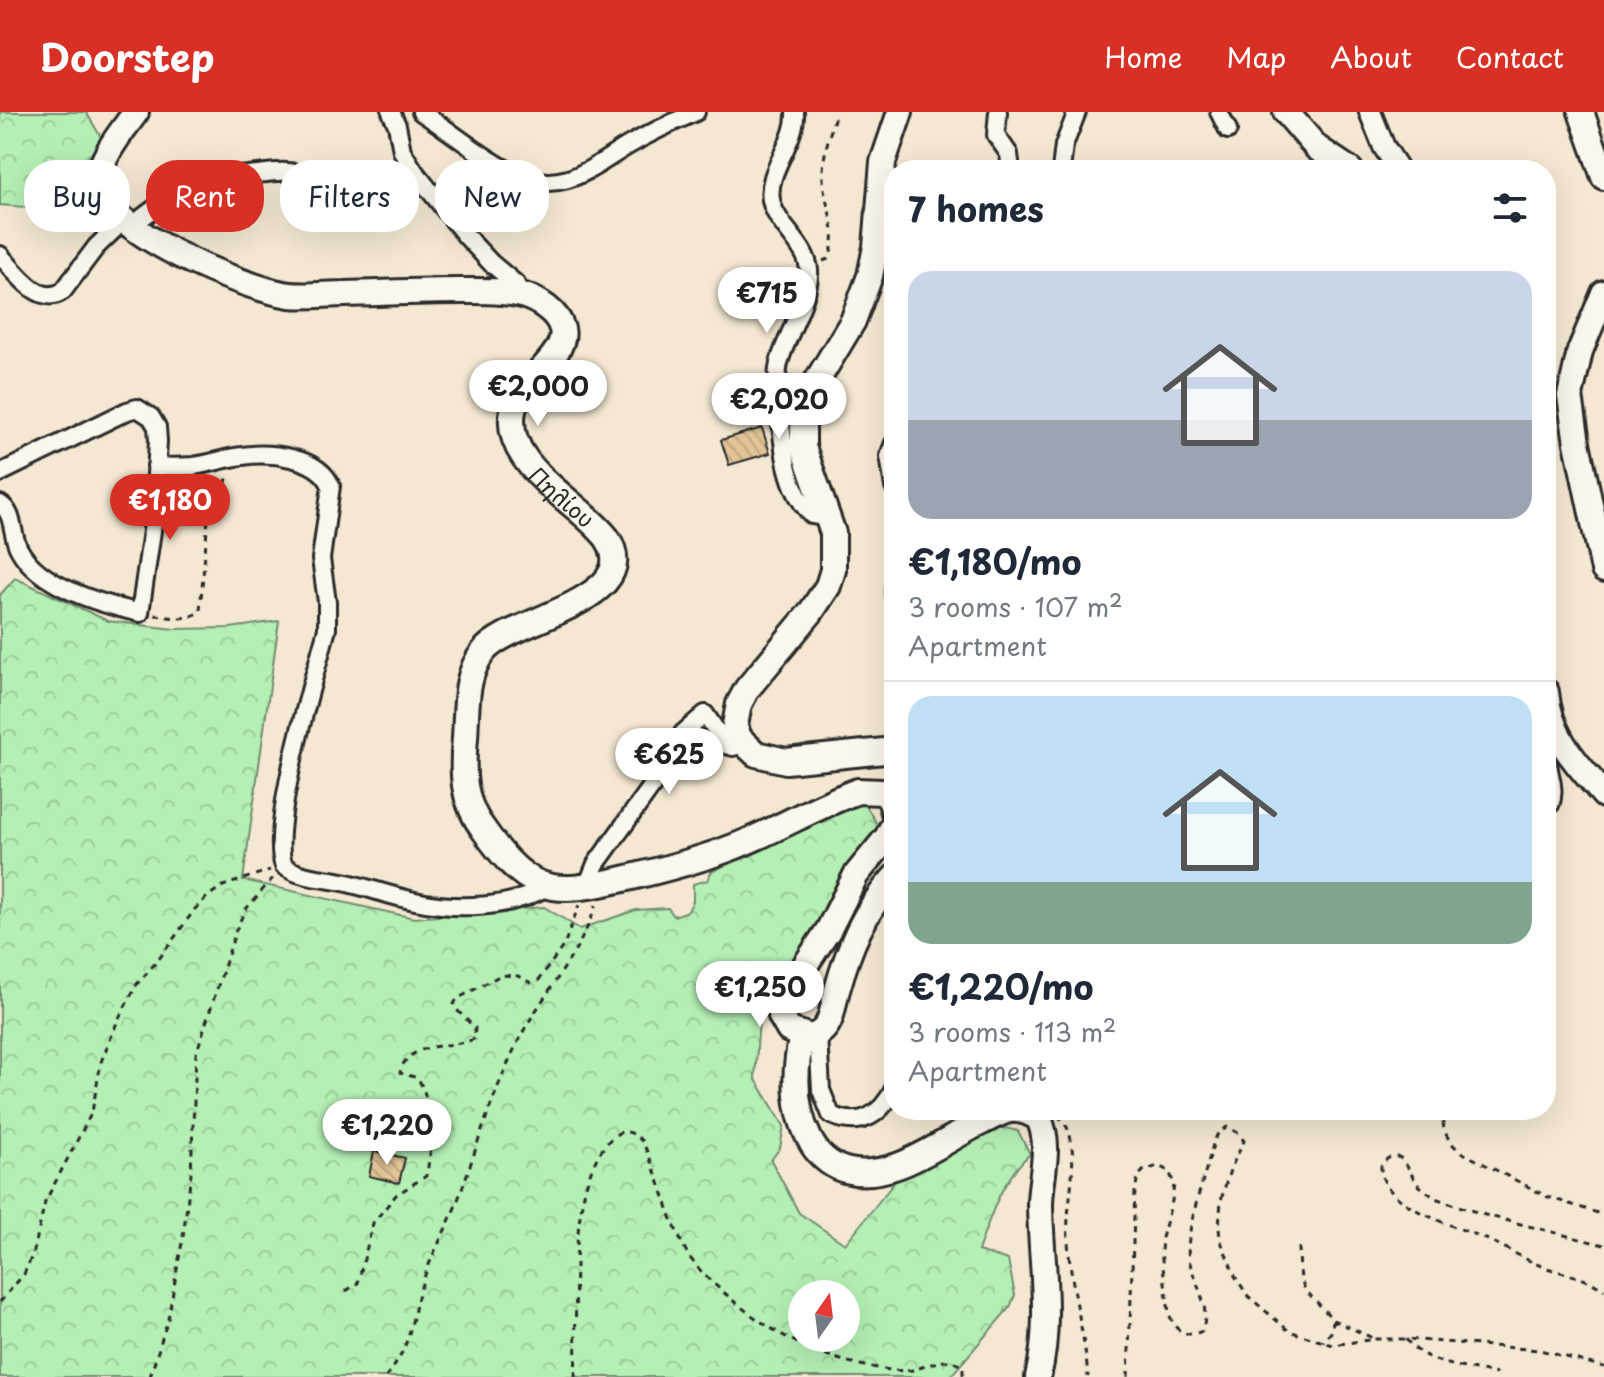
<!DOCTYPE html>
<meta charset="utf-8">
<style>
:root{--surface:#fff;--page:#f2f2f3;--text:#1f2937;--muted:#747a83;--line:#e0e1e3;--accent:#d93025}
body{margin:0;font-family:"Playpen Sans",sans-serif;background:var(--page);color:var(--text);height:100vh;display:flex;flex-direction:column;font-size:30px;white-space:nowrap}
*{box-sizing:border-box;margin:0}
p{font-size:26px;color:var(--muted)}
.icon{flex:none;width:44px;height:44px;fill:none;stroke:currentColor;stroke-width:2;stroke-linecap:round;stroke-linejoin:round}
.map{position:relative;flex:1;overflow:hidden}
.side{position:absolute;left:884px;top:48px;width:672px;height:960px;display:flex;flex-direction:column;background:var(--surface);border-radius:32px;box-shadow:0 8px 32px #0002}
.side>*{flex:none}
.guide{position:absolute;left:24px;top:48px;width:740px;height:72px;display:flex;gap:16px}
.needle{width:52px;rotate:14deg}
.fabs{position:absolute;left:788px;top:1168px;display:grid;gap:16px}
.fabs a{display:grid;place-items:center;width:72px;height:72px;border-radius:50%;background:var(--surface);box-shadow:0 8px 32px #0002;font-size:40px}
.price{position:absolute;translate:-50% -68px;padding:0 18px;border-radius:28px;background:#fff;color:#222;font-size:26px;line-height:52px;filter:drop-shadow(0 2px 4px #0008)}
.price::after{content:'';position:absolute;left:50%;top:48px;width:24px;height:18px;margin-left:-12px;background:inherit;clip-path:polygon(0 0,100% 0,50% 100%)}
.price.selected{background:var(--accent);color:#fff}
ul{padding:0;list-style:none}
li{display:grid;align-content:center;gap:16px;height:424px;padding:0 24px}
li+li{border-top:2px solid var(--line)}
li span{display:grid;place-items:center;height:248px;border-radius:24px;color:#555}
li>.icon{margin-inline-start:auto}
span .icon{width:144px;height:144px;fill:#fffc;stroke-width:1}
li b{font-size:34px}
h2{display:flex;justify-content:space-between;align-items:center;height:96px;padding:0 24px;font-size:34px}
.tag{padding:0 28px;border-radius:32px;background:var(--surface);box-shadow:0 8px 32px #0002;font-size:28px;line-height:72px}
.tag.selected{background:var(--accent);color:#fff}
header{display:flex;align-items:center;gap:48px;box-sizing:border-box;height:112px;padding:0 40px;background:var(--accent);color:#fff}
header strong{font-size:38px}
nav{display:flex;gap:44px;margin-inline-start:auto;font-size:28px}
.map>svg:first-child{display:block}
.forest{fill:url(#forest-crowns);stroke:#708d70;stroke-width:2;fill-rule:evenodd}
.building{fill:url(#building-back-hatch);stroke:#2b2b2b;stroke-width:2}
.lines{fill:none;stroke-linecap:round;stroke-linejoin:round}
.service-casing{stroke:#2b2b2b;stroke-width:14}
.minor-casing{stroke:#2b2b2b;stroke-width:22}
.tertiary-casing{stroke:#2b2b2b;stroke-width:26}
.secondary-casing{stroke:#2b2b2b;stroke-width:30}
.path{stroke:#2b2b2b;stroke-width:3;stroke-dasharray:6 6;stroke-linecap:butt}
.service{stroke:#fbf7ec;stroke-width:8}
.minor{stroke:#fbf7ec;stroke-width:16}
.tertiary{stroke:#fbf7ec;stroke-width:20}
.secondary{stroke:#fbf7ec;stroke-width:24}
.labels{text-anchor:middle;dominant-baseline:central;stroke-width:6;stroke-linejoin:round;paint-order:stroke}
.street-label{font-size:22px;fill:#2b2b2b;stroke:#fbf7ec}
</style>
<header>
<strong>Doorstep</strong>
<nav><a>Home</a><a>Map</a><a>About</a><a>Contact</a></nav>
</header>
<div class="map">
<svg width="1604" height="1265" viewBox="0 0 1604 1265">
<defs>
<pattern id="forest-crowns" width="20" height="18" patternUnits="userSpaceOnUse" patternTransform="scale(2)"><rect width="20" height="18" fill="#b4efb4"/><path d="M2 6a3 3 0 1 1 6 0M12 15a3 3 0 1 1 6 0" fill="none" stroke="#9bcd9b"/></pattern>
<pattern id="building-back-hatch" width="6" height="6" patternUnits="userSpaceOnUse" patternTransform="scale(2)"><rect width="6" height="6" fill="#e2c496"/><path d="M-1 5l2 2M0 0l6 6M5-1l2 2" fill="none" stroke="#c2a981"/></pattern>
</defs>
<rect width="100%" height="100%" fill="#f4e8d2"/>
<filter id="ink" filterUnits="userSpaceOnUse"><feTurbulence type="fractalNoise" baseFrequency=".0125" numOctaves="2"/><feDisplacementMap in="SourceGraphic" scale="16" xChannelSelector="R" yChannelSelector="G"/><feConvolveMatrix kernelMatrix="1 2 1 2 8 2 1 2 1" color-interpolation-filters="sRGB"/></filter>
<g filter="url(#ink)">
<path class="forest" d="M0,0H86L104,30L36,96L0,93Z
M15,466L108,509L174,517L230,516L279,509L243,768L414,806L544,795L580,817L636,798L668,796L674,804L688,799L693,789V772L708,768L711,760L778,727L814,714L829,699L863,689L880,717L825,806L774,877L759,906L755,966L784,1014L780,1036L771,1048L799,1101L845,1132L897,1067L1001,1015L1018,1019L1030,1042C1001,1068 991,1103 978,1139L1008,1148L1015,1183L1010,1195L950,1265H0V483ZM802,1182H846V1226H802Z"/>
<path class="building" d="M762,316L770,341L729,353L721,328Z
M374,1039L405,1046L399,1071L369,1064Z"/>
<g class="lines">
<defs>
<path id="service" d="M1546,700L1554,694C1563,671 1544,649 1554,626"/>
<path id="minor" d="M391,0L397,13L402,39L415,60L465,123L491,151L516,172L519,182
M421,0C452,20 482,46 515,62C563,84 590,56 629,33C650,21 673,10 696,0
M795,0C797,30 766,58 771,88C776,114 807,132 809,158C811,185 786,224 779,251C775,267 779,284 780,300C783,335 786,377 812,403L828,406
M998,0L996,23L1009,42L1011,58
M1219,0L1228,18
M1061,58L1064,33L1077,0
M132,113C155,97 189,67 217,63C228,61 238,65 248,63C295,57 310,55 339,98
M0,143C14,158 39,196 63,179L96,135L124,108
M894,331L889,344L894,375
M156,354C168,355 180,355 193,354C210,352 225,346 242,344C269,340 319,344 331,374L321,447L327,490V517C315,562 268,717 284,754C300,766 324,766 343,770C367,775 390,784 415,789C456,798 512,797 548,774
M0,361L127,299L137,296L151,305L157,315L158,329L153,412L140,501C102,492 39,475 19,437C11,423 15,401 0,392
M894,477V481
M587,774L596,752L652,674L683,621L705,602L726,633L733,635L744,632
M818,922L821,978L831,1003C860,1016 880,1004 894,977"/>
<path id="tertiary" d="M1370,0L1384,35L1399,58"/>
<g id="secondary">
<path id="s1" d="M136,0C123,18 99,46 99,69C98,118 248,178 290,183C308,185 327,182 345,182C384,181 422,179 461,179C481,179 503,178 522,183C538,188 558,200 562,217C568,240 529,266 517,286C490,348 576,386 607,426C647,489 510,506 484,539C464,563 467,596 465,626C462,660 462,690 484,718C498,738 517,763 541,772C565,781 595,773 619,768C658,759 698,749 736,734C777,718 816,694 858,679L882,680L890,687L894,700"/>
<path d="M1286,0L1317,36L1350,58"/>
<path d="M1581,0L1604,65"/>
<path d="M1604,181L1580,239L1570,284L1577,331L1604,458"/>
<path d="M1546,580C1550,626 1576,650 1604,683"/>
<path d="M894,638L786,649L756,642L739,626L735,613L739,592L747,577L811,500L828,474L833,458V421L803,335V300L809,282L853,209L870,164L876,135L883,50L900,0"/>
<path d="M894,711L888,724L856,763L829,817L785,884L781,904L789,918L811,925C820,922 825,918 829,909C833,900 834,888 837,878C849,835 864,799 894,766"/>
<path d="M802,924C794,958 793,994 809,1026C816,1041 829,1053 845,1058C893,1071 941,1029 982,1010C991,1006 1001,999 1011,998C1022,997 1031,1001 1039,1007C1052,1034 1040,1065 1040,1093C1041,1150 1052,1208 1038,1265"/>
</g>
</defs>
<use href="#service" class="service-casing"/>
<use href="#minor" class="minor-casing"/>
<use href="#tertiary" class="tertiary-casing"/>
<use href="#secondary" class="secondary-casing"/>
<path class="path" d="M823,149L828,147C842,120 824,95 823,67C822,44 830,22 836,0
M155,503C171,505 187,510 200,499L209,394L225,376L228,361
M1442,998C1442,1017 1446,1028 1461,1040L1548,1085L1604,1103
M1057,1004C1082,1018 1070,1079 1068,1104C1065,1158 1084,1211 1088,1265
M1604,1133L1485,1103L1435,1086L1417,1072L1404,1049L1399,1045L1388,1046L1381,1054C1379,1095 1458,1114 1486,1127C1505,1135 1522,1146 1541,1154C1563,1162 1585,1164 1604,1178
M1299,1135C1300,1185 1303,1172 1333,1208L1332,1219L1323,1230
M346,1179L358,1171L373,1111L396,1083L426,1064C434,1028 435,1000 418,966L400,961C407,928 452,937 474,927L475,916L456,897L454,892L457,887L501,863L518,864L531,871L538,869L564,833L579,793
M0,1190L24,1162L34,1139L45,1090L92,1000L101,950L118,908L137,872L159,847L195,797L208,784L223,774L270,758
M1333,1208L1375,1227
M1406,1227C1424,1253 1469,1256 1497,1262
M150,1265L168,1207L183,1125L191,1061L196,942L236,818L245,798L273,766
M386,1265C411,1236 410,1210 421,1175C430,1144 448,1116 459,1085C479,1030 495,972 523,920C547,877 581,840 596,793
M575,1265C579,1201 563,1072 612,1026C623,1015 635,1020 643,1031C660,1066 668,1105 686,1139C696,1157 713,1171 728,1184C778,1228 837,1255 905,1259C925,1258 947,1239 963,1256V1265
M1128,1265L1135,1078L1138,1065L1143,1059L1158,1054L1169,1059L1174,1072L1172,1089L1162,1126L1161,1140L1169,1201C1174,1218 1185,1227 1202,1219C1212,1194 1194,1172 1189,1147C1184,1119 1206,1062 1213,1032L1217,1023L1227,1015L1238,1021L1244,1029L1230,1058L1221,1088L1219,1116L1220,1127L1235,1164L1248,1184L1289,1219L1333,1233L1375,1227H1406L1540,1238L1604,1255"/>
<use href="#service" class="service"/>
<use href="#minor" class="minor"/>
<use href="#tertiary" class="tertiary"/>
<use href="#secondary" class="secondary"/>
</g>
</g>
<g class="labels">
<g class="street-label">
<text stroke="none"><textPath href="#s1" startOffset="800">Πηλίου</textPath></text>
</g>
</g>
</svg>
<div class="fabs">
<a><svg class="needle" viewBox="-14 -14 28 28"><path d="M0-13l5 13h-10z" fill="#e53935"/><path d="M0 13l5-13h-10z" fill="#747a83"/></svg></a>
</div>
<b class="price" style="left:767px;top:223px">€715</b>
<b class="price" style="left:538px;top:316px">€2,000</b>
<b class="price" style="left:779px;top:329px">€2,020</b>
<b class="price selected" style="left:170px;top:430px">€1,180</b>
<b class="price" style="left:669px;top:684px">€625</b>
<b class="price" style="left:760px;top:917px">€1,250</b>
<b class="price" style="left:387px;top:1055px">€1,220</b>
<div class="guide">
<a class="tag">Buy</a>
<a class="tag selected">Rent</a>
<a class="tag">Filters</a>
<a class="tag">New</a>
</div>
<section class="side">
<h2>7 homes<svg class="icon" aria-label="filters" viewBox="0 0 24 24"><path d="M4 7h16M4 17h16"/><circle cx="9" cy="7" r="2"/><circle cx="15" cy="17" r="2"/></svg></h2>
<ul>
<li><span style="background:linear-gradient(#c9d6e8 60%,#9aa5b1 0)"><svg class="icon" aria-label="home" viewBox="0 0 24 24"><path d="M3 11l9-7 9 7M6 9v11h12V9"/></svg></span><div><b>€1,180/mo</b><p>3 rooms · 107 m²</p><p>Apartment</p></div></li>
<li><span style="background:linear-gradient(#bfe0f5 75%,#7fa58c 0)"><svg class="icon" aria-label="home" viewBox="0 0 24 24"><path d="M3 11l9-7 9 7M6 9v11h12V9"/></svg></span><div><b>€1,220/mo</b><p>3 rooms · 113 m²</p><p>Apartment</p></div></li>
</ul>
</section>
</div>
